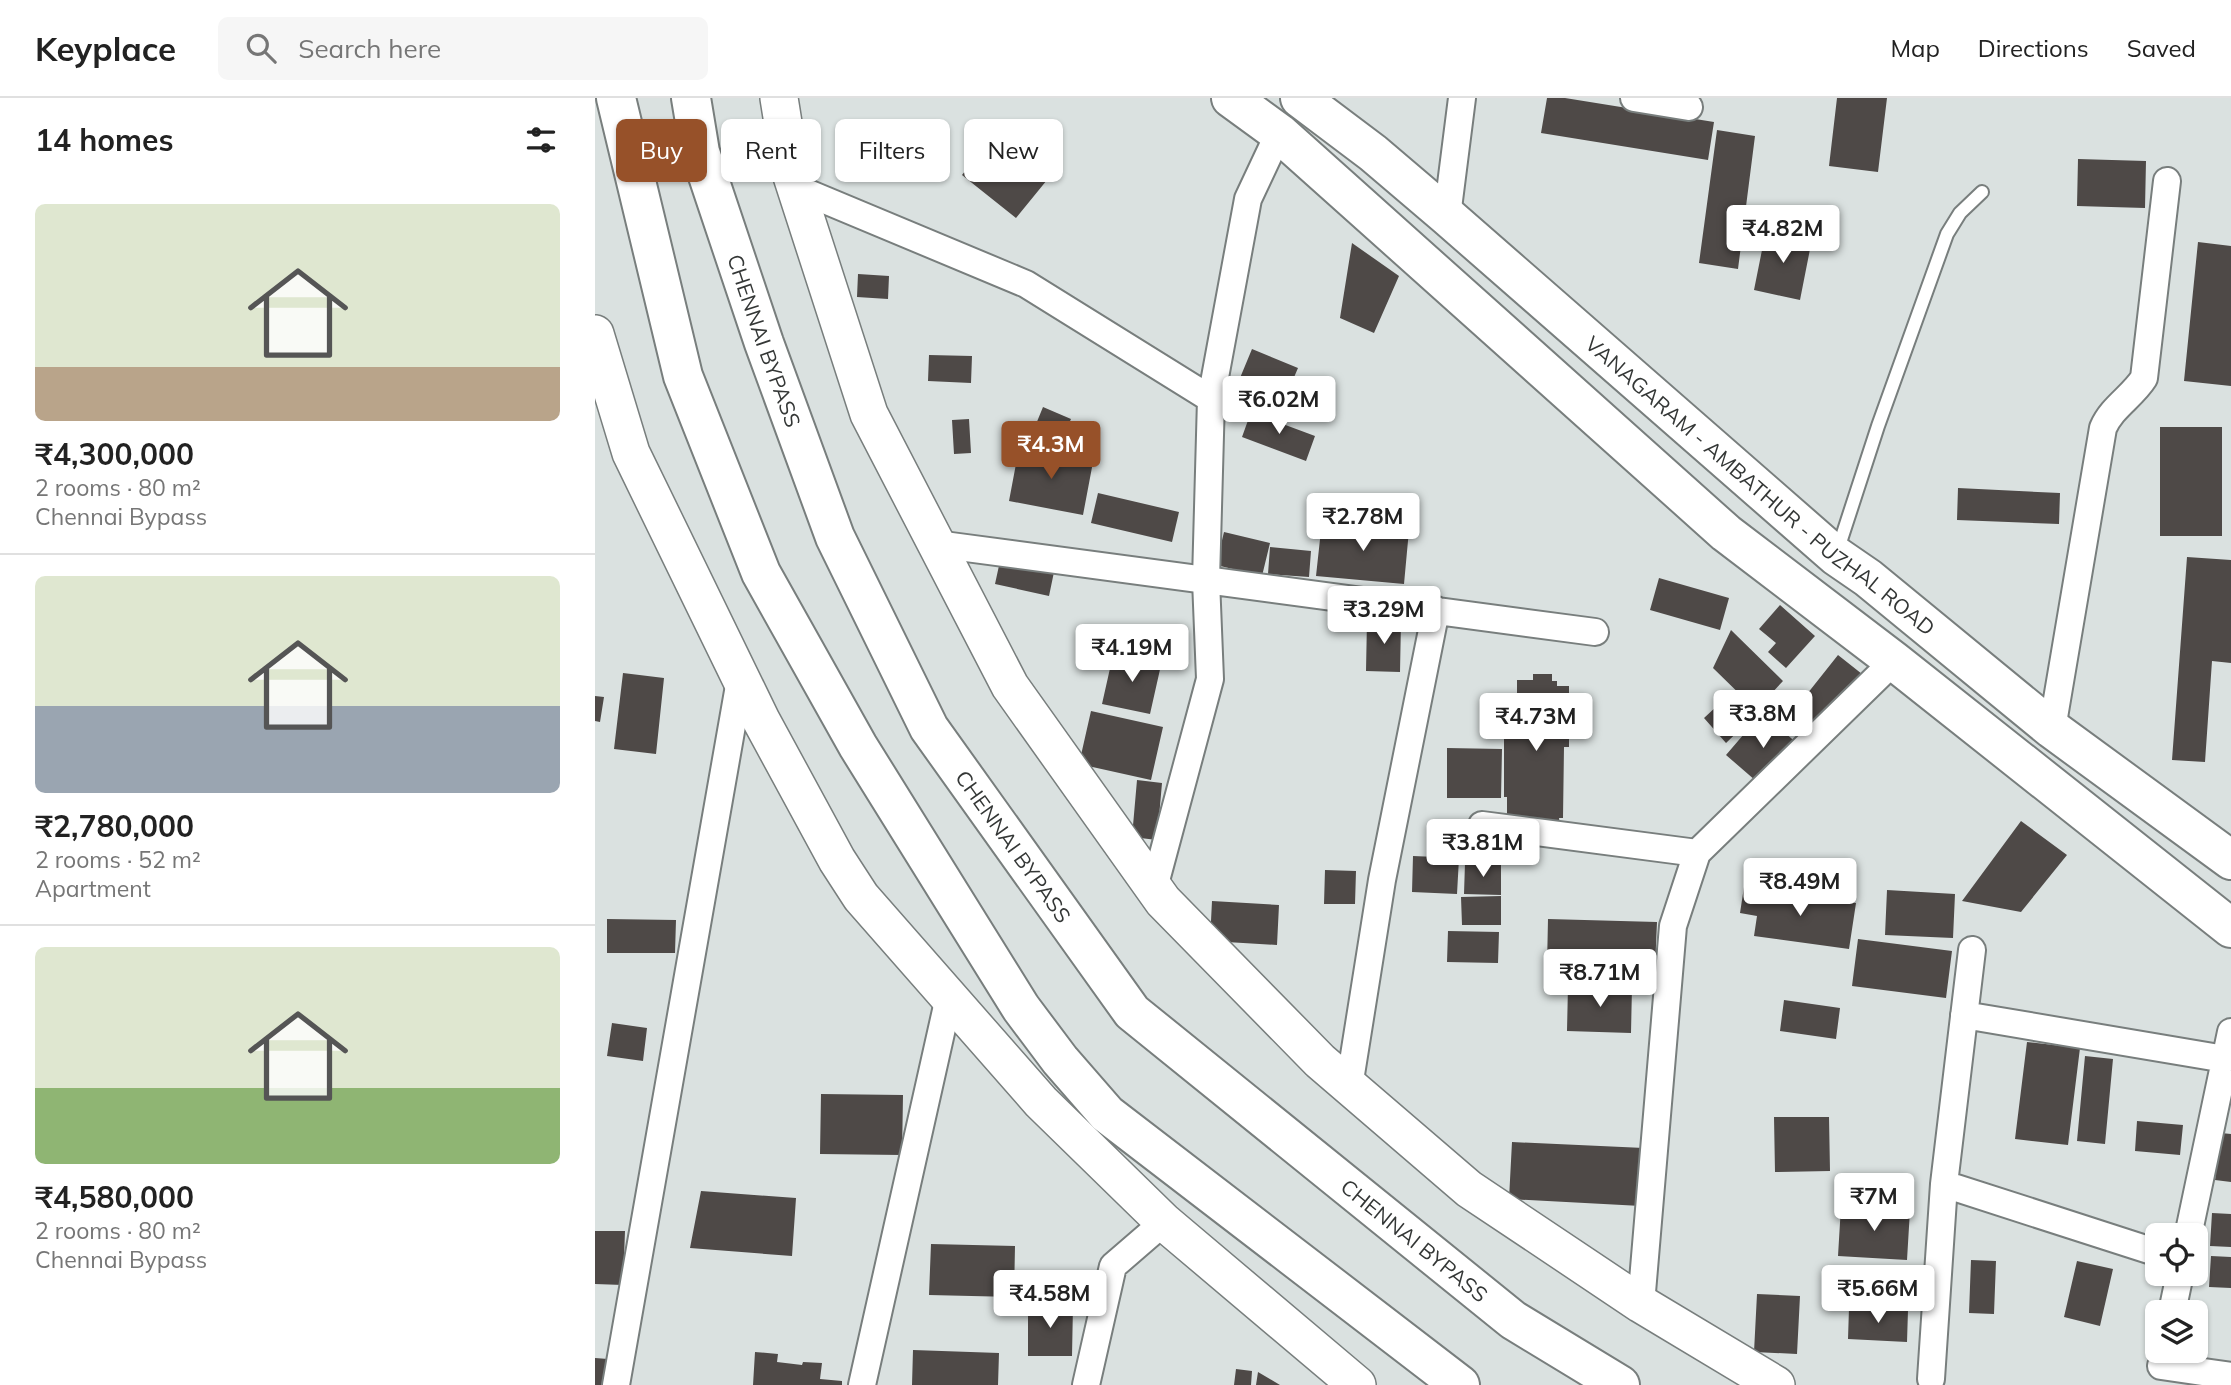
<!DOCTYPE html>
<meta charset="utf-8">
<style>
:root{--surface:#fff;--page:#f6f6f6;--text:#222;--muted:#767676;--line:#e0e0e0;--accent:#975129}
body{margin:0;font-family:Mulish,sans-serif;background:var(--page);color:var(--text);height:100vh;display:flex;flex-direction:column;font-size:26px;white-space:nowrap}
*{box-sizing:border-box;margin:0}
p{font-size:23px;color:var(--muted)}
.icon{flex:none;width:38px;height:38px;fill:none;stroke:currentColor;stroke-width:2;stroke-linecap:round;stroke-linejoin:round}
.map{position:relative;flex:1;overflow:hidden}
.drawer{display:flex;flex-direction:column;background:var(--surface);width:595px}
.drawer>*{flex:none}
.guide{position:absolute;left:21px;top:21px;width:665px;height:63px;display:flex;gap:14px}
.controls{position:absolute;left:1550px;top:1125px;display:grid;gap:14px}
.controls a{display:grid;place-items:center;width:63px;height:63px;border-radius:10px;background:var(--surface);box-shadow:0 2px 5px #0004;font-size:35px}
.price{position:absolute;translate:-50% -60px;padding:0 16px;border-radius:7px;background:#fff;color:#222;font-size:23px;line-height:46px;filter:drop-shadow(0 2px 4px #0008)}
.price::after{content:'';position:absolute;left:50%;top:42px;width:21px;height:16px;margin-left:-10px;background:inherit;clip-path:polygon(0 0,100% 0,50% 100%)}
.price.on{background:var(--accent);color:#fff}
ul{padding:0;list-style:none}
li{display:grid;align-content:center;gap:14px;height:371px;padding:0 35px}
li+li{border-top:2px solid var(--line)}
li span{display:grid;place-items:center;height:217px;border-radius:10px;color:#555}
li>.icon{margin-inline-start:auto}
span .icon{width:126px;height:126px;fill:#fffc;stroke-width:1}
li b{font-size:30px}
h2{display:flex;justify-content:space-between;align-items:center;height:84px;padding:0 35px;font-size:30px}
.tag{padding:0 24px;border-radius:10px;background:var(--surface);box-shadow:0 2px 5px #0004;font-size:24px;line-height:63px}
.tag.on{background:var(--accent);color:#fff}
header{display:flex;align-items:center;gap:42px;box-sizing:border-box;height:98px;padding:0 35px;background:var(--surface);border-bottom:2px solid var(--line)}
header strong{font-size:33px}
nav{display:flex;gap:38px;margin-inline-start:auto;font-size:24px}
.search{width:490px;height:63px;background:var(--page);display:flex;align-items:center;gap:18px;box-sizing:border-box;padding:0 24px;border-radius:10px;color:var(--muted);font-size:26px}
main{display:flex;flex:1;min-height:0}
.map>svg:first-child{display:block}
.building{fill:#4e4947}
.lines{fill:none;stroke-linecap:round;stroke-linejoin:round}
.lane-casing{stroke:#787e7d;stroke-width:16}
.street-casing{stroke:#787e7d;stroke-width:30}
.secondary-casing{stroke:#787e7d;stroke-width:40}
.primary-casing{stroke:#787e7d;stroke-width:42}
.highway-casing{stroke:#787e7d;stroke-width:42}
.lane{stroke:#fff;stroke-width:12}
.street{stroke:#fff;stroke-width:26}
.secondary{stroke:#fff;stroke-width:37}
.primary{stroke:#fff;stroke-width:38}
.highway{stroke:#fff;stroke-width:38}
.labels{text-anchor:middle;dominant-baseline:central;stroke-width:7;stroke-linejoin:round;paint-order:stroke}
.street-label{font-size:21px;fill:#343736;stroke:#fff}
</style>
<header>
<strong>Keyplace</strong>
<div class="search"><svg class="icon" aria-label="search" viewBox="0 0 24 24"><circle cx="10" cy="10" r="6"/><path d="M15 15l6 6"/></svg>Search here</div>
<nav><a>Map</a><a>Directions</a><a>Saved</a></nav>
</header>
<main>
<section class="drawer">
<h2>14 homes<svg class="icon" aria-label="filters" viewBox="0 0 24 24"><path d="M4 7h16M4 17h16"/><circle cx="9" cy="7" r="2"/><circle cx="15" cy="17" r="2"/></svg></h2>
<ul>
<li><span style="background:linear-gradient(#dfe7d0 75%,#b9a48a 0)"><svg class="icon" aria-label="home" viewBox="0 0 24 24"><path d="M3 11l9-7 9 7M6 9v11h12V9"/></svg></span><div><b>₹4,300,000</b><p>2 rooms · 80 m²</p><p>Chennai Bypass</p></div></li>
<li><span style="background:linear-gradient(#dfe7d0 60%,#9aa5b1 0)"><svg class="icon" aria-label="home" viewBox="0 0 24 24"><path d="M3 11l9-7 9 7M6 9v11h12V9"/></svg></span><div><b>₹2,780,000</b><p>2 rooms · 52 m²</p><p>Apartment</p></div></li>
<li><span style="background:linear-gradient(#dfe7d0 65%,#8fb573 0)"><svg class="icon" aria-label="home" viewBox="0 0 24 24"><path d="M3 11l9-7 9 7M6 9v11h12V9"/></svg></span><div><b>₹4,580,000</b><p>2 rooms · 80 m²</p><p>Chennai Bypass</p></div></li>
</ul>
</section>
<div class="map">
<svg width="1636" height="1287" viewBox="0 0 1636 1287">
<rect width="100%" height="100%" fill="#dae1e0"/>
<path class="building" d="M952,0H970L1119,24L1113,62L946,35Z
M1242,0H1292L1283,74L1234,68Z
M1122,32L1160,38L1143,171L1104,165Z
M397,39L452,82L421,120L367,77Z
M1483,61L1551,63L1550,110L1482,108Z
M1171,132L1217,141L1205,202L1159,192Z
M1603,144L1636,148V288L1589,283Z
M757,145L804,178L779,235L745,220Z
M263,176L294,178L293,201L262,199Z
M657,251L703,270L685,312L640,292Z
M334,257L377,258L376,285L333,283Z
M448,309L476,321L466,343L439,331Z
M656,314L720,338L711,363L647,339Z
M374,321L376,355L359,356L357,322Z
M1565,329H1627V438H1565Z
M424,350L498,364L488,417L414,403Z
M1363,390L1465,395L1464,426L1362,422Z
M503,395L584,414L577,444L496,425Z
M727,423L814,432L809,486L721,478Z
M629,434L675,445L667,478L621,467Z
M675,449L716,453L714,479L673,476Z
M1592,459L1636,462V565L1617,563L1610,664L1577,662Z
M405,463L459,474L454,498L400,486Z
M1064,480L1134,500L1125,532L1055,512Z
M1185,507L1220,538L1191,570L1173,554L1181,545L1164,531Z
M772,522L806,523L805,574L771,573Z
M1136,532L1188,583L1161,612L1118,570Z
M518,557L566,567L555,616L507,606Z
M1243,557L1267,576L1215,639L1193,620Z
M28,575L69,580L61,656L19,651Z
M938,576H957V583H962V588H974V649H969L968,720H964L965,729L912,728V699H909V624H914V601H922V582H938Z
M1136,595L1158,619L1131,645L1109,620Z
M0,598L9,599L5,624L0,623Z
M496,613L568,629L556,682L484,666Z
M1167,615L1204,647L1168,689L1131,657Z
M852,650L907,651L906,700H852Z
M542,682L567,685L562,742L537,739Z
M1426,723L1472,757L1426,814L1367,803Z
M818,758L864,760L862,796L817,794Z
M870,765L906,766V797L869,796Z
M730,772L761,773L760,806H729Z
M1149,789L1261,805L1254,851L1159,838L1162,818L1145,815Z
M1292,792L1360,796L1358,840L1290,837Z
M906,798V827H867L866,799Z
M617,803L684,807L682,847L615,843Z
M12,821L81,822L80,855H12Z
M953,821L1062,824L1060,870L952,868Z
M853,833L904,834L903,865L852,864Z
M1263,841L1357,853L1351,900L1257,888Z
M973,888L1037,889L1036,935L972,933Z
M1189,902L1245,910L1241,941L1185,933Z
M17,925L52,930L48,963L12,958Z
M1432,944L1485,950L1473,1047L1420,1041Z
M1490,958L1518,961L1510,1046L1482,1043Z
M226,996L308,997L307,1057L225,1056Z
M1179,1019H1234L1235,1073L1180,1074Z
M1542,1023L1588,1027L1585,1057L1540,1053Z
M1626,1035L1636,1036V1084L1620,1082Z
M917,1044L1049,1050L1046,1108L914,1101Z
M106,1093L201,1100L197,1158L95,1150Z
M1246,1108L1315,1112L1312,1162L1243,1158Z
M1617,1115L1636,1116V1149L1615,1148Z
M0,1133H30L28,1187L0,1186Z
M336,1146L420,1148L419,1199L334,1197Z
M1616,1158L1636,1159V1190L1614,1189Z
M1376,1162L1401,1163L1399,1216L1374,1215Z
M1482,1163L1518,1171L1505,1228L1469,1219Z
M1162,1196L1205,1198L1202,1256L1159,1254Z
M433,1206L478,1207L477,1258H433Z
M1254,1210L1313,1212L1312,1244L1253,1241Z
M318,1252L404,1255L403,1287H317Z
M160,1254L183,1256L182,1264L207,1267L208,1264L227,1265L225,1281L247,1283V1287H158Z
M0,1260L13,1261L12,1287H0Z
M641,1271L657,1273L656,1287H639Z
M663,1274L685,1287H661Z"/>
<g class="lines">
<defs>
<path id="lane" d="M1243,451L1283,328L1352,136L1365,115L1387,94"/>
<path id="street" d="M1039,0L1094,9
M201,90L431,186L616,301
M852,118L867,0
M341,446L1000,534
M1457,631L1508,330C1517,309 1537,299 1549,280L1572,83
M887,727L1102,755
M559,790L615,581L611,482L616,301L653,101L684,35
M1369,917L1630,961
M754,989L787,782L841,512
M1349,1086L1563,1155
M1593,1138L1636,934
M1046,1206L1078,828L1102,755L1299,563
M1577,1214L1585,1176
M1566,1268L1636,1278
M1336,1281L1349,1086L1377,852
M21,1287L145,582
M267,1287L354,899
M491,1287L518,1168L569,1124"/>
<path id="secondary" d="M184,0L196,75L274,316L415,588L568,803L725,963L874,1091L1046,1206L1181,1287
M0,236L36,355L166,622L242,762L266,799L446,1004L569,1124L762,1287"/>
<g id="primary">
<path d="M636,0L684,35L1131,435L1299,563L1636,830"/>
<path id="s1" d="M705,0L778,55L852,118L1241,458L1273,480L1457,631L1636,762"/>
</g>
<g id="highway">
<path d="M21,0L88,278L166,475L263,648L426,910L465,962L512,1016L865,1287"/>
<path id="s2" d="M96,0L105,54L169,245L240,439L334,630L537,914L918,1222L1025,1287"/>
</g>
</defs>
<use href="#lane" class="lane-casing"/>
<use href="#street" class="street-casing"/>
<use href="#secondary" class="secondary-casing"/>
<use href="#primary" class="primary-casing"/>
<use href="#highway" class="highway-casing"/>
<use href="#lane" class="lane"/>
<use href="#street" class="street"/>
<use href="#secondary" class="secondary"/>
<use href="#primary" class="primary"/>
<use href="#highway" class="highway"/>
</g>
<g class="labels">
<g class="street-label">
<text stroke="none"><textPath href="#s2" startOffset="254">CHENNAI BYPASS</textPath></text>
<text stroke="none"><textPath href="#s1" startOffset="602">VANAGARAM - AMBATHUR - PUZHAL ROAD</textPath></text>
<text stroke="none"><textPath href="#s2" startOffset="821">CHENNAI BYPASS</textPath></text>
<text stroke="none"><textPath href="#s2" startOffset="1388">CHENNAI BYPASS</textPath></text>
</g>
</g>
</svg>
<div class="controls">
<a><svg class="icon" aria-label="locate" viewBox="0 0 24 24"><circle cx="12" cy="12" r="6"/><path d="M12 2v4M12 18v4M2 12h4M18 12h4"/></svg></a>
<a><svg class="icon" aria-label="layers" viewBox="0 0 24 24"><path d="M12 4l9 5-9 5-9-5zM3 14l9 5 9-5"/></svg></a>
</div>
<b class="price" style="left:1188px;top:167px">₹4.82M</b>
<b class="price" style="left:684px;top:338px">₹6.02M</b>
<b class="price on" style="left:456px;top:383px">₹4.3M</b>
<b class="price" style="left:768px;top:455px">₹2.78M</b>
<b class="price" style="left:789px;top:548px">₹3.29M</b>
<b class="price" style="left:537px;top:586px">₹4.19M</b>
<b class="price" style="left:1168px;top:652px">₹3.8M</b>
<b class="price" style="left:941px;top:655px">₹4.73M</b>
<b class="price" style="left:888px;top:781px">₹3.81M</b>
<b class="price" style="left:1205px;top:820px">₹8.49M</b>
<b class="price" style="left:1005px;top:911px">₹8.71M</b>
<b class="price" style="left:1279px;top:1135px">₹7M</b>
<b class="price" style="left:1283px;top:1227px">₹5.66M</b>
<b class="price" style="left:455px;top:1232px">₹4.58M</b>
<div class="guide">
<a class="tag on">Buy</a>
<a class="tag">Rent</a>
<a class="tag">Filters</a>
<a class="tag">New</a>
</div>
</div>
</main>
